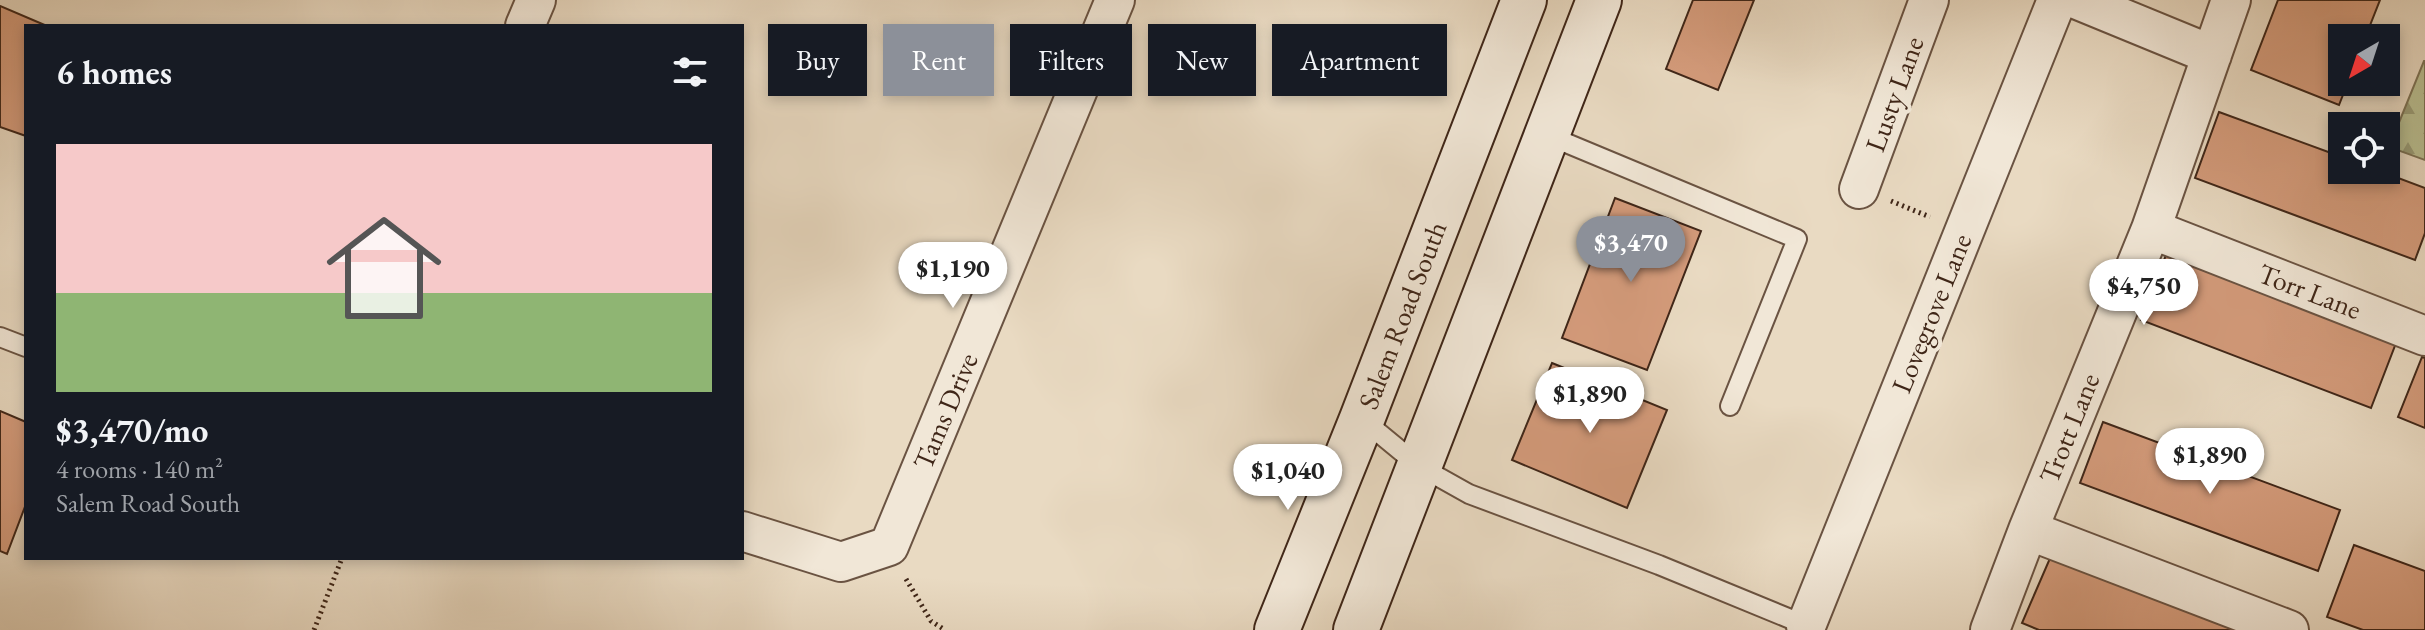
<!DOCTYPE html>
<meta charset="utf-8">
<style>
:root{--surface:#171b24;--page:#20242c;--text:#f1f3f6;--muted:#9ea1a6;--line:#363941;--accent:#8c9099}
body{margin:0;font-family:"EB Garamond",serif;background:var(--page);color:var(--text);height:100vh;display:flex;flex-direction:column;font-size:30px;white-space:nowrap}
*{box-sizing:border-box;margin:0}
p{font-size:26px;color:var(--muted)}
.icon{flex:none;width:44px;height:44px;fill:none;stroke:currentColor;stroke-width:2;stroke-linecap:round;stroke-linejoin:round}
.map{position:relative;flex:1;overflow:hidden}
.sheet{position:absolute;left:24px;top:24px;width:720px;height:536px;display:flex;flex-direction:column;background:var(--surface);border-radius:0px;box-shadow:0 4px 12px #0003}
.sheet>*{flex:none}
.hud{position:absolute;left:768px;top:24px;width:760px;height:72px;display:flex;gap:16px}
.needle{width:52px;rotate:219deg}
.tools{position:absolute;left:2328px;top:24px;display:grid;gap:16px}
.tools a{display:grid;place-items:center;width:72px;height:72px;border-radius:0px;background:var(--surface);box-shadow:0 4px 12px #0003;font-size:40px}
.price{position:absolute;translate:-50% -68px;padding:0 18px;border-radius:28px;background:#fff;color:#222;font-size:26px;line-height:52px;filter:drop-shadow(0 2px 4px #0008)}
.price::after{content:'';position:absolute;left:50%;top:48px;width:24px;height:18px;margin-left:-12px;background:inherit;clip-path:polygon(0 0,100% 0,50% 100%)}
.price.on{background:var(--accent);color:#fff}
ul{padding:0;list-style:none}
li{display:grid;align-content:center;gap:16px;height:424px;padding:0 32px}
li+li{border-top:2px solid var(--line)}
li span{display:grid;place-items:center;height:248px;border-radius:0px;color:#555}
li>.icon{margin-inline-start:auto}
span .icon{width:144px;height:144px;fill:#fffc;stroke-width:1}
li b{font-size:34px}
h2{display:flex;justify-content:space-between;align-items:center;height:96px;padding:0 32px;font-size:34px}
.tag{padding:0 28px;border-radius:0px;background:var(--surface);box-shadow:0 4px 12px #0003;font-size:28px;line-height:72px}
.tag.on{background:var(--accent);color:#fff}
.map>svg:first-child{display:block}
.forest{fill:url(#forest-firs);stroke:#7c7255;stroke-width:2}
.building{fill:#d49b7b;stroke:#3f2618;stroke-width:2}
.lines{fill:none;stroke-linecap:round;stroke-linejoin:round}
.service-casing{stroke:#6a5342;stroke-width:22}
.minor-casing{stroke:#6a5342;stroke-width:42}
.secondary-casing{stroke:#3f2618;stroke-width:48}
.path{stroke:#3f2618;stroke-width:5;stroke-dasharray:2 4;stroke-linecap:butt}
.service{stroke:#f1e7d7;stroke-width:18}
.minor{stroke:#f1e7d7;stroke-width:38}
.secondary{stroke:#f1e7d7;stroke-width:44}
.labels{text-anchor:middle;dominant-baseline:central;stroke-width:8;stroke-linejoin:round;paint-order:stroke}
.street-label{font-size:28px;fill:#3f2618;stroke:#f1e7d7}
</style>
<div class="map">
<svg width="2425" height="630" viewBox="0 0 2425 630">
<defs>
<pattern id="forest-firs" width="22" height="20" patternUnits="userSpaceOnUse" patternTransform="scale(2)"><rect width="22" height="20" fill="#b9bf92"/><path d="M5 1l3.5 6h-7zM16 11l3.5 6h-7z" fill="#989b76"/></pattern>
</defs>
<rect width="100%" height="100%" fill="#e9dac2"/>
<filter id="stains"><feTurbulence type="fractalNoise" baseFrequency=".0025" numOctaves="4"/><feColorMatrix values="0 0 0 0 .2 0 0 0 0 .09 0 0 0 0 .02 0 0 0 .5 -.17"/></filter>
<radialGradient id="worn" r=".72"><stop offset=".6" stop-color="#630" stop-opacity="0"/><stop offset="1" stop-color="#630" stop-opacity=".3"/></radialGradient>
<path class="forest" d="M2424,61H2425V160L2389,147Z"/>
<path class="building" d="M1693,0H1754L1718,90L1666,69Z
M2278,0H2380L2365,38H2342V82H2348L2339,105L2251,70Z
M0,6L47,26H26V136L0,127Z
M2219,112L2342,157V170H2377L2425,188V233L2415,260L2195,178Z
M1615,198L1701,231L1647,370L1562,338Z
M2166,255L2396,343L2371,408L2141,320Z
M2422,357L2425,358V428L2398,417Z
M1552,363L1667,410L1627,508L1512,460Z
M0,411L26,422V504L7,554L0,551Z
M2103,422L2340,510L2318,571L2080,483Z
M2354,545L2425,571V630H2363L2327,617Z
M2054,549L2240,630H2039L2022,623Z"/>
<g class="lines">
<defs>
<path id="service" d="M1547,135L1797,239L1730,406
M0,337L26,347
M1362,419L1419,466L1469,494L1659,565L1810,627"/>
<path id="minor" d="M2078,0L2212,55
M525,26L536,0
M1859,189L1929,0
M2151,229L2425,336
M2028,530L2289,630
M742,531L841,562L889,546L1115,0
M1806,626L2057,0
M1990,630L2028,530L2151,229L2231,0"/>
<path id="secondary" d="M1277,630L1362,419L1524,0
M1356,630L1599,0"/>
</defs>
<use href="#service" class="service-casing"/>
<use href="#minor" class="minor-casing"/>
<use href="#secondary" class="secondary-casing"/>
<path class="path" d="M1891,201L1930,217
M906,579L931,621L945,630
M314,630L342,558"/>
<use href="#service" class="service"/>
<use href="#minor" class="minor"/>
<use href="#secondary" class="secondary"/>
</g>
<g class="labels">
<g class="street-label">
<text transform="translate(1894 94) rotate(-70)">Lusty Lane</text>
<text transform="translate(2310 291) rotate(21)">Torr Lane</text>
<text transform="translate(1931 313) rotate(-68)">Lovegrove Lane</text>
<text transform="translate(1402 315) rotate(-69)">Salem Road South</text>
<text transform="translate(945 411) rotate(-67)">Tams Drive</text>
<text transform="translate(2069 428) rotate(-68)">Trott Lane</text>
</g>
</g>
<rect width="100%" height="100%" filter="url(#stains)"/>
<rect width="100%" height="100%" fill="url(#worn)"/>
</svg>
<div class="tools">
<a><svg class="needle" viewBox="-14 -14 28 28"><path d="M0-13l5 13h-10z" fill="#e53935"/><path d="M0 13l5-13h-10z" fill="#9ea1a6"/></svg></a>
<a><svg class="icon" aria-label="locate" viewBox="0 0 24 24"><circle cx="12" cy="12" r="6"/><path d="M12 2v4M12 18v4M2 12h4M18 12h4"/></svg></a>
</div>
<b class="price on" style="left:1631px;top:284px">$3,470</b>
<b class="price" style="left:953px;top:310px">$1,190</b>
<b class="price" style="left:2144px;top:327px">$4,750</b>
<b class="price" style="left:1590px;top:435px">$1,890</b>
<b class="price" style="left:2210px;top:496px">$1,890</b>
<b class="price" style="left:1288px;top:512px">$1,040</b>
<div class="hud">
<a class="tag">Buy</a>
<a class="tag on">Rent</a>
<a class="tag">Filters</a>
<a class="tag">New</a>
<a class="tag">Apartment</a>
</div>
<section class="sheet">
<h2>6 homes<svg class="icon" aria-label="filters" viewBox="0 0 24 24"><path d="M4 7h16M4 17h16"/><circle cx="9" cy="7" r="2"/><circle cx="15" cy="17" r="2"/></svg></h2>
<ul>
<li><span style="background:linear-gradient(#f6c9c9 60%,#8fb573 0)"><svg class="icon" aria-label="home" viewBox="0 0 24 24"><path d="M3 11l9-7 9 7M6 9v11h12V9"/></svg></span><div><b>$3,470/mo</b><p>4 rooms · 140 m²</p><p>Salem Road South</p></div></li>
</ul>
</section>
</div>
